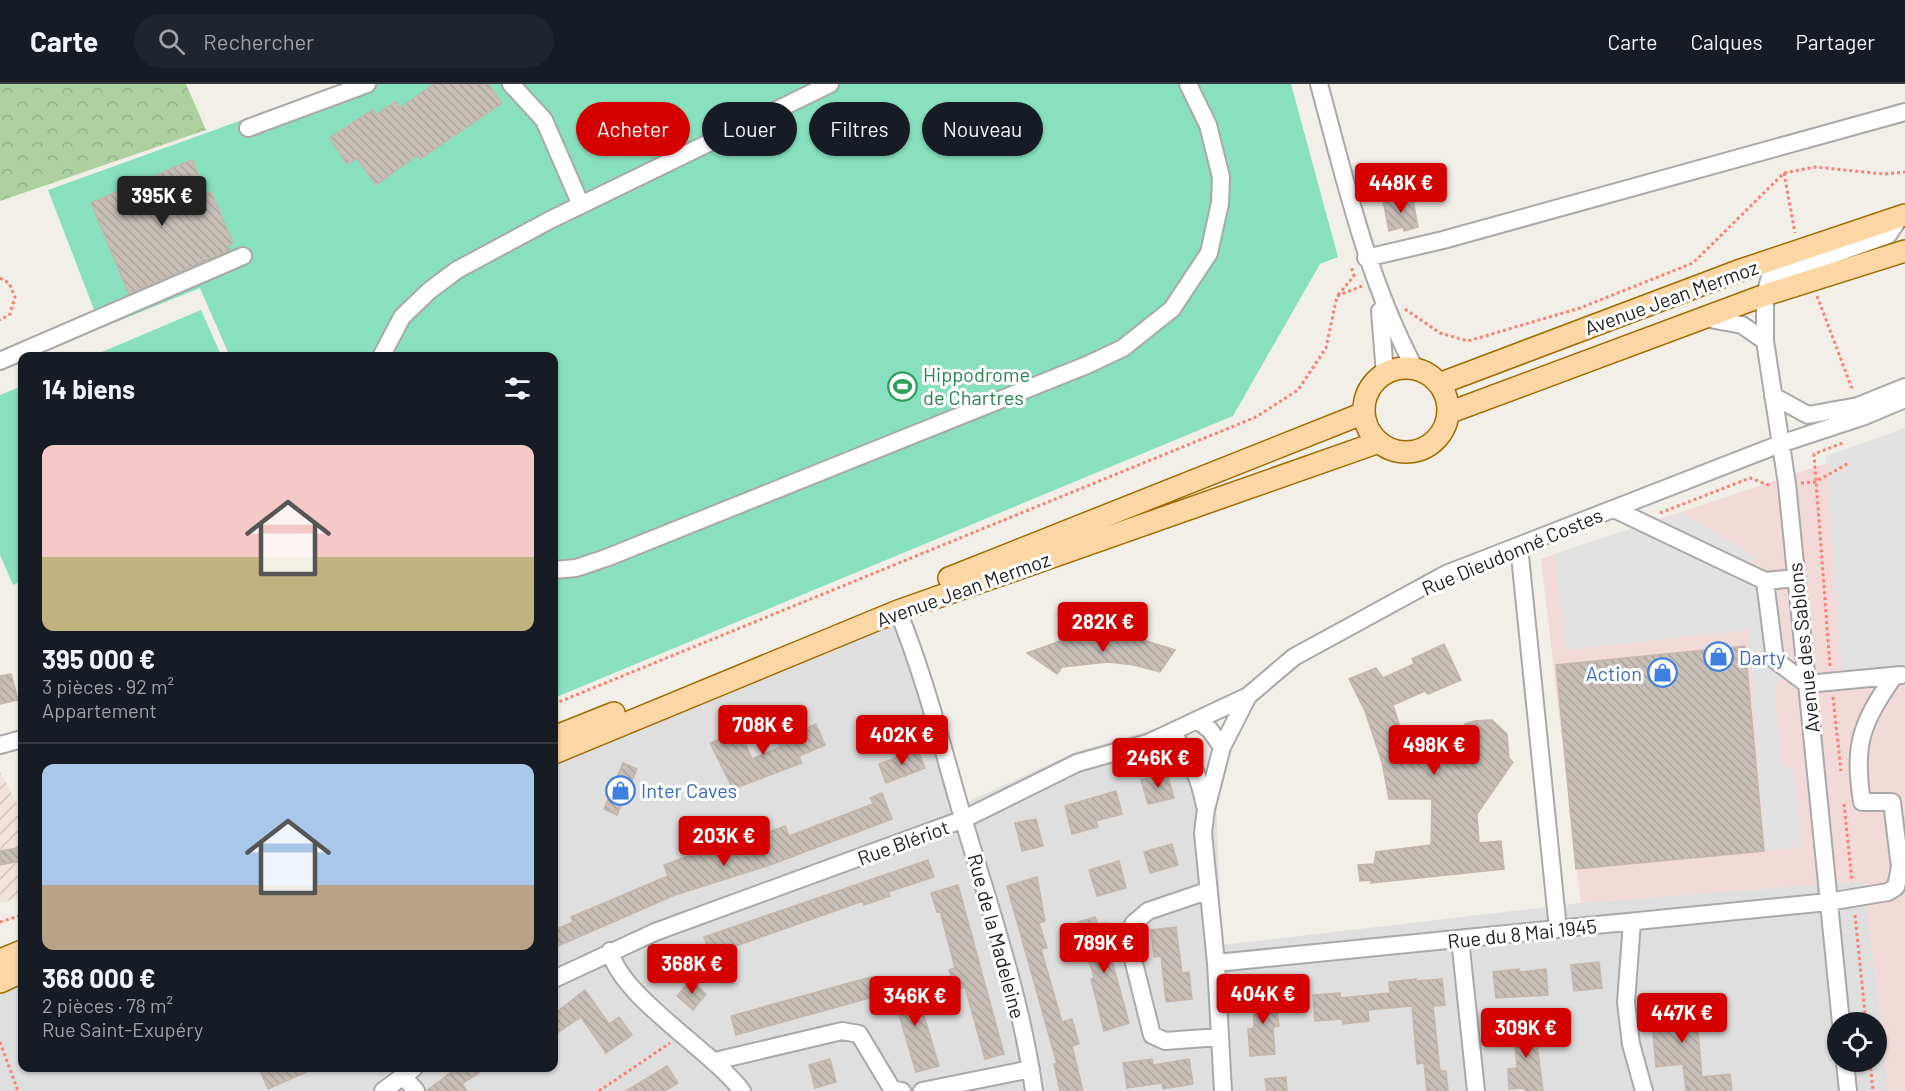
<!DOCTYPE html>
<html lang="fr">
<meta charset="utf-8">
<style>
:root{--surface:#171b24;--page:#20242c;--text:#f1f3f6;--muted:#9ea1a6;--line:#363941;--accent:#d40000}
body{margin:0;font-family:Barlow,sans-serif;background:var(--page);color:var(--text);height:100vh;display:flex;flex-direction:column;font-size:22px;white-space:nowrap}
*{box-sizing:border-box;margin:0}
p{font-size:20px;color:var(--muted)}
.icon{flex:none;width:33px;height:33px;fill:none;stroke:currentColor;stroke-width:2;stroke-linecap:round;stroke-linejoin:round}
.map{position:relative;flex:1;overflow:hidden}
.side{position:absolute;left:18px;top:268px;width:540px;height:720px;display:flex;flex-direction:column;background:var(--surface);border-radius:12px;box-shadow:0 2px 4px #0004}
.side>*{flex:none}
.top-card{position:absolute;left:576px;top:18px;width:570px;height:54px;display:flex;gap:12px}
.controls{position:absolute;left:1827px;top:928px;display:grid;gap:12px}
.controls a{display:grid;place-items:center;width:60px;height:60px;border-radius:50%;background:var(--surface);box-shadow:0 2px 4px #0004;font-size:30px}
.price{position:absolute;translate:-50% -51px;padding:0 14px;border-radius:6px;background:var(--accent);color:#fff;font-size:20px;line-height:39px;filter:drop-shadow(0 2px 3px #0008)}
.price::after{content:'';position:absolute;left:50%;top:36px;width:18px;height:14px;margin-left:-9px;background:inherit;clip-path:polygon(0 0,100% 0,50% 100%)}
.price.selected{background:#222;color:#fff}
ul{padding:0;list-style:none}
li{display:grid;align-content:center;gap:12px;height:318px;padding:0 24px}
li+li{border-top:2px solid var(--line)}
li span{display:grid;place-items:center;height:186px;border-radius:12px;color:#555}
li>.icon{margin-inline-start:auto}
span .icon{width:108px;height:108px;fill:#fffc;stroke-width:1}
li b{font-size:26px}
h2{display:flex;justify-content:space-between;align-items:center;height:72px;padding:0 24px;font-size:26px}
.chip{padding:0 21px;border-radius:27px;background:var(--surface);box-shadow:0 2px 4px #0004;font-size:21px;line-height:54px}
.chip.selected{background:var(--accent);color:#fff}
header{display:flex;align-items:center;gap:36px;box-sizing:border-box;height:84px;padding:0 30px;background:var(--surface);border-bottom:2px solid var(--line)}
header strong{font-size:28px}
nav{display:flex;gap:33px;margin-inline-start:auto;font-size:21px}
.search{width:420px;height:54px;background:var(--page);display:flex;align-items:center;gap:15px;box-sizing:border-box;padding:0 21px;border-radius:33px;color:var(--muted);font-size:22px}
.map>svg:first-child{display:block}
.residential{fill:#e0dfdf;fill-rule:evenodd}
.commercial{fill:#f2dad9}
.military{fill:url(#military-furrows)}
.forest{fill:url(#forest-crowns)}
.pitch{fill:#88e0be}
.parking{fill:#e2e2e2}
.building{fill:url(#building-back-hatch);stroke:#c4b6ab;stroke-width:1.5}
.lines{fill:none;stroke-linecap:round;stroke-linejoin:round}
.minor-casing{stroke:#a9a9a9;stroke-width:20}
.major-casing{stroke:#a06b00;stroke-width:24}
.path{stroke:#fa8072;stroke-width:3;stroke-dasharray:3 3;stroke-linecap:butt}
.minor{stroke:#fff;stroke-width:16}
.major{stroke:#fcd6a4;stroke-width:21}
.labels{text-anchor:middle;dominant-baseline:central;stroke-width:6;stroke-linejoin:round;paint-order:stroke}
.street-label{font-size:20px;fill:#222;stroke:#fff}
.leisure-label{font-size:20px;fill:#27864d;stroke:#fff;text-anchor:start}
.shop-label{font-size:20px;fill:#366cbe;stroke:#fff;text-anchor:start}
</style>
<header>
<strong>Carte</strong>
<div class="search"><svg class="icon" aria-label="search" viewBox="0 0 24 24"><circle cx="10" cy="10" r="6"/><path d="M15 15l6 6"/></svg>Rechercher</div>
<nav><a>Carte</a><a>Calques</a><a>Partager</a></nav>
</header>
<div class="map">
<svg width="1905" height="1007" viewBox="0 0 1905 1007">
<defs>
<pattern id="military-furrows" width="10" height="10" patternUnits="userSpaceOnUse" patternTransform="scale(1.5)"><rect width="10" height="10" fill="#f3e3dd"/><path d="M-1 1l2-2M0 10L10 0M9 11l2-2" fill="none" stroke="#d0c2bd"/></pattern>
<pattern id="forest-crowns" width="20" height="18" patternUnits="userSpaceOnUse" patternTransform="scale(1.5)"><rect width="20" height="18" fill="#add19e"/><path d="M2 6a3 3 0 1 1 6 0M12 15a3 3 0 1 1 6 0" fill="none" stroke="#95b388"/></pattern>
<pattern id="building-back-hatch" width="6" height="6" patternUnits="userSpaceOnUse" patternTransform="scale(1.5)"><rect width="6" height="6" fill="#c7bfb8"/><path d="M-1 5l2 2M0 0l6 6M5-1l2 2" fill="none" stroke="#aba49e"/></pattern>
</defs>
<rect width="100%" height="100%" fill="#f2efe9"/>
<path class="residential" d="M903,520L966,719L1075,668L1161,643L1216,719L1222,861L1581,819L1864,797L1889,1007H0V887L22,878V984H554V662ZM1838,939H1876V978H1838Z"/>
<path class="commercial" d="M1905,353V1007H1889L1864,797L1581,819L1541,475Z"/>
<path class="military" d="M0,688L22,729V813L0,819Z"/>
<path class="forest" d="M0,0H186L206,46L0,117Z"/>
<path class="pitch" d="M342,0H1291L1338,173L1320,180L1233,332L554,614V273H230L200,204L101,244L48,106Z
M201,226L222,273H90Z
M22,302V497L13,501L0,471V311Z"/>
<path class="parking" d="M1905,344V580L1842,587L1826,372Z
M1681,428L1755,472L1754,482L1768,493L1786,594L1774,600L1781,682L1793,684L1802,763L1764,767L1749,546L1566,566L1554,470Z"/>
<path class="building" d="M434,0H488L502,19L420,75L417,71L376,101L357,74L347,80L330,54L372,26L376,31L396,17L400,24Z
M192,76L206,110L211,108L233,159L228,162L230,166L129,210L91,119Z
M1412,112L1418,143L1404,147L1403,143L1389,147L1383,116L1395,113L1396,116Z
M1105,551L1140,555L1175,566L1160,588L1134,581L1108,578L1062,583L1057,590L1027,569L1063,556Z
M1444,560L1461,596L1428,610L1425,607L1393,621L1412,680L1450,673L1455,654L1465,640L1474,637L1492,636L1507,650L1509,674L1513,678L1477,730L1479,759L1501,757L1504,785L1371,799V796L1360,797L1358,781L1374,780L1376,768L1431,761L1432,715H1389L1382,678L1365,627L1349,595L1376,584L1383,594L1414,580L1412,575Z
M1745,562L1764,767L1576,785L1556,581Z
M11,590L18,616L0,620V592Z
M816,640L825,661L799,672L802,679L733,705L710,659L740,647L752,675L780,663L778,657Z
M918,666L925,684L886,699L879,680Z
M623,679L637,685L617,731L604,725Z
M1167,689L1174,714L1148,720L1141,696Z
M1116,707L1122,730L1096,737L1098,743L1072,750L1065,722Z
M882,709L892,735L770,781L675,811L556,863L554,846L573,838L571,833L668,792L664,781L705,766L707,771L785,742L789,752L873,720L870,714Z
M1036,735L1043,762L1022,767L1015,739Z
M1172,760L1178,781L1150,789L1144,768Z
M17,764L20,777L0,781V767Z
M928,776L934,793L888,808L890,812L864,821L863,817L736,862L737,865L711,874L704,853Z
M1119,777L1126,804L1097,812L1089,786Z
M1037,793L1045,837L1039,839L1047,864L1041,865L1062,938L1072,935L1079,960L1072,962L1083,1007H1060L1054,980H1057L1007,802Z
M958,801L1004,970L985,975L965,903L955,906L949,886L955,884L940,827L937,828L931,809Z
M1095,833L1098,841L1105,839L1113,864L1109,866L1129,939L1104,947L1091,895L1094,894L1078,838Z
M1176,843L1182,889L1189,888L1192,915L1166,918L1161,872L1154,873L1151,846Z
M656,869L677,873L673,897L652,894Z
M1599,878L1602,904L1574,907L1571,881Z
M1519,885L1520,888L1546,885L1548,911L1496,914L1493,888Z
M871,893L877,912L736,951L731,932Z
M1416,895V897L1442,895L1445,921L1433,922L1440,987H1446L1448,1007H1427L1424,979L1417,980L1412,922L1368,926L1369,937L1343,940L1342,935L1315,937L1313,911L1340,909V914L1390,909L1389,898Z
M691,896L706,910L693,926L677,912Z
M914,898L939,982L916,988L891,904Z
M585,906L609,940L619,933L632,951L606,969L581,933L554,951V930Z
M1274,908L1279,942L1273,943L1275,970L1250,972L1248,945L1254,944L1253,910Z
M1695,914L1702,993L1730,990L1732,1007H1686L1683,980L1656,983L1650,918Z
M1534,937L1543,1007H1525V1004L1509,1005L1508,985L1517,984L1513,939Z
M830,975L836,998L815,1004L809,981Z
M1152,975L1153,981L1189,975L1193,1000L1163,1005L1162,999L1127,1004L1123,979Z
M667,982L678,999L665,1007H626Z
M259,984H315L268,1005Z
M457,984H486L462,1000L467,1007H426Z
M1286,993L1287,1007H1267L1265,995Z"/>
<g class="lines">
<defs>
<path id="minor" d="M511,0L544,36L581,121
M1319,0C1346,99 1367,194 1415,285
M248,44L367,0
M1366,174L1443,156L1905,28
M1380,227L1385,290
M1704,234L1742,241L1765,257
M381,273L402,233L429,207L457,186L550,136L830,0
M0,277L243,172
M1773,312L1808,331L1858,322L1905,303
M1614,425L1765,497L1775,576L1807,600L1901,591
M1519,462L1558,845
M554,486L576,484L606,474L1087,281L1123,264L1172,225L1209,169L1220,119L1221,93L1208,41L1188,0
M1765,497L1797,494
M898,527C924,591 941,658 960,724C987,816 1021,912 1034,1007
M1197,636L1210,646L1222,663
M1171,648C1190,671 1199,692 1205,722
M0,661L22,655
M1207,807L1148,827L1133,840L1129,859L1152,951L1165,957L1219,953
M1632,838L1626,918L1631,960L1644,1007
M1460,855L1476,1007
M610,867C621,913 710,965 742,1007
M1216,879L1828,818L1888,808L1896,803L1900,783L1892,718H1862C1853,660 1861,640 1894,592
M554,895L655,848L964,735L1077,679L1148,659L1248,612
M1841,939L1787,400L1765,257V211L1770,193L1888,151L1901,132
M715,977L842,947L859,950L892,1005L902,1007
M1845,978L1848,1007
M403,992L416,1007
M383,1007L414,984
M922,1007L1031,985
M1223,1007L1216,879L1203,749L1206,725L1222,663L1248,612L1294,573L1446,490L1780,360L1862,333L1905,315"/>
<path id="major" d="M1364 326a42 42 0 1 1 84 0a42 42 0 1 1-84 0Z
M1439,300L1738,187L1905,131
M1448,329L1765,211L1905,167
M949,494L1364,329
M554,653L614,629
M554,669L898,527L1379,358
M0,876L22,867
M0,898L22,888"/>
</defs>
<use href="#minor" class="minor-casing"/>
<use href="#major" class="major-casing"/>
<path class="path" d="M1784,89L1795,149
M0,194L9,199L15,213L10,230L0,236
M1338,211L1354,192L1351,182
M1817,212L1853,307
M1405,225L1440,249L1468,257L1580,224L1693,179L1784,89L1815,83L1884,90L1905,88
M1801,399L1815,398L1849,379
M1660,429L1750,394L1771,402
M1830,582L1814,370L1845,358
M1833,613L1841,687
M554,620L1256,333L1298,306L1326,264L1337,212L1362,202
M1844,720L1852,797
M1855,831L1866,939
M0,838L22,831
M0,958L18,1007
M1870,978L1873,1007
M599,1007L670,959"/>
<use href="#minor" class="minor"/>
<use href="#major" class="major"/>
</g>
<defs>
<symbol id="stadium-ring" viewBox="-11 -11 22 22"><circle r="9.5" fill="#fff" stroke="#2e9e5b" stroke-width="1.5"/><path d="M0-5a6.5 5 0 1 0 0 10a6.5 5 0 1 0 0-10ZM-3.5-1.8h7v3.6h-7Z" fill="#2e9e5b"/></symbol>
<symbol id="shop-ring" viewBox="-11 -11 22 22"><circle r="9.5" fill="#fff" stroke="#3f7fe0" stroke-width="1.5"/><path d="M-5-2.5h2.3a2.7 3.5 0 0 1 5.4 0H5L5.5 6h-11ZM-1.5-2.5h3a1.5 2.3 0 0 0-3 0Z" fill="#3f7fe0"/></symbol>
</defs>
<g fill-rule="evenodd">
<use href="#stadium-ring" x="886" y="286" width="33" height="33"/>
<use href="#shop-ring" x="1702" y="556" width="33" height="33"/>
<use href="#shop-ring" x="1646" y="572" width="33" height="33"/>
<use href="#shop-ring" x="604" y="690" width="33" height="33"/>
</g>
<g class="labels">
<g class="street-label">
<text transform="translate(1671 213) rotate(-20)">Avenue Jean Mermoz</text>
<text transform="translate(1512 467) rotate(-23)">Rue Dieudonné Costes</text>
<text transform="translate(963 505) rotate(-20)">Avenue Jean Mermoz</text>
<text transform="translate(1803 564) rotate(-96)">Avenue des Sablons</text>
<text transform="translate(903 758) rotate(-20)">Rue Blériot</text>
<text transform="translate(1522 849) rotate(-6)">Rue du 8 Mai 1945</text>
<text transform="translate(997 852) rotate(75)">Rue de la Madeleine</text>
</g>
<g class="leisure-label">
<text x="923" y="290">Hippodrome<tspan x="923" dy="23">de Chartres</tspan></text>
</g>
<g class="shop-label">
<text x="1739" y="573">Darty</text>
<text x="1642" y="589" text-anchor="end">Action</text>
<text x="641" y="706">Inter Caves</text>
</g>
</g>
</svg>
<div class="controls">
<a><svg class="icon" aria-label="locate" viewBox="0 0 24 24"><circle cx="12" cy="12" r="6"/><path d="M12 2v4M12 18v4M2 12h4M18 12h4"/></svg></a>
</div>
<b class="price" style="left:1401px;top:130px">448K €</b>
<b class="price selected" style="left:162px;top:143px">395K €</b>
<b class="price" style="left:1103px;top:569px">282K €</b>
<b class="price" style="left:763px;top:672px">708K €</b>
<b class="price" style="left:902px;top:682px">402K €</b>
<b class="price" style="left:1434px;top:692px">498K €</b>
<b class="price" style="left:1158px;top:705px">246K €</b>
<b class="price" style="left:724px;top:783px">203K €</b>
<b class="price" style="left:1104px;top:890px">789K €</b>
<b class="price" style="left:692px;top:911px">368K €</b>
<b class="price" style="left:1263px;top:941px">404K €</b>
<b class="price" style="left:915px;top:943px">346K €</b>
<b class="price" style="left:1682px;top:960px">447K €</b>
<b class="price" style="left:1526px;top:975px">309K €</b>
<div class="top-card">
<a class="chip selected">Acheter</a>
<a class="chip">Louer</a>
<a class="chip">Filtres</a>
<a class="chip">Nouveau</a>
</div>
<section class="side">
<h2>14 biens<svg class="icon" aria-label="filters" viewBox="0 0 24 24"><path d="M4 7h16M4 17h16"/><circle cx="9" cy="7" r="2"/><circle cx="15" cy="17" r="2"/></svg></h2>
<ul>
<li><span style="background:linear-gradient(#f6c9c9 60%,#c2b280 0)"><svg class="icon" aria-label="home" viewBox="0 0 24 24"><path d="M3 11l9-7 9 7M6 9v11h12V9"/></svg></span><div><b>395 000 €</b><p>3 pièces · 92 m²</p><p>Appartement</p></div></li>
<li><span style="background:linear-gradient(#a9c7e8 65%,#b9a48a 0)"><svg class="icon" aria-label="home" viewBox="0 0 24 24"><path d="M3 11l9-7 9 7M6 9v11h12V9"/></svg></span><div><b>368 000 €</b><p>2 pièces · 78 m²</p><p>Rue Saint-Exupéry</p></div></li>
</ul>
</section>
</div>
